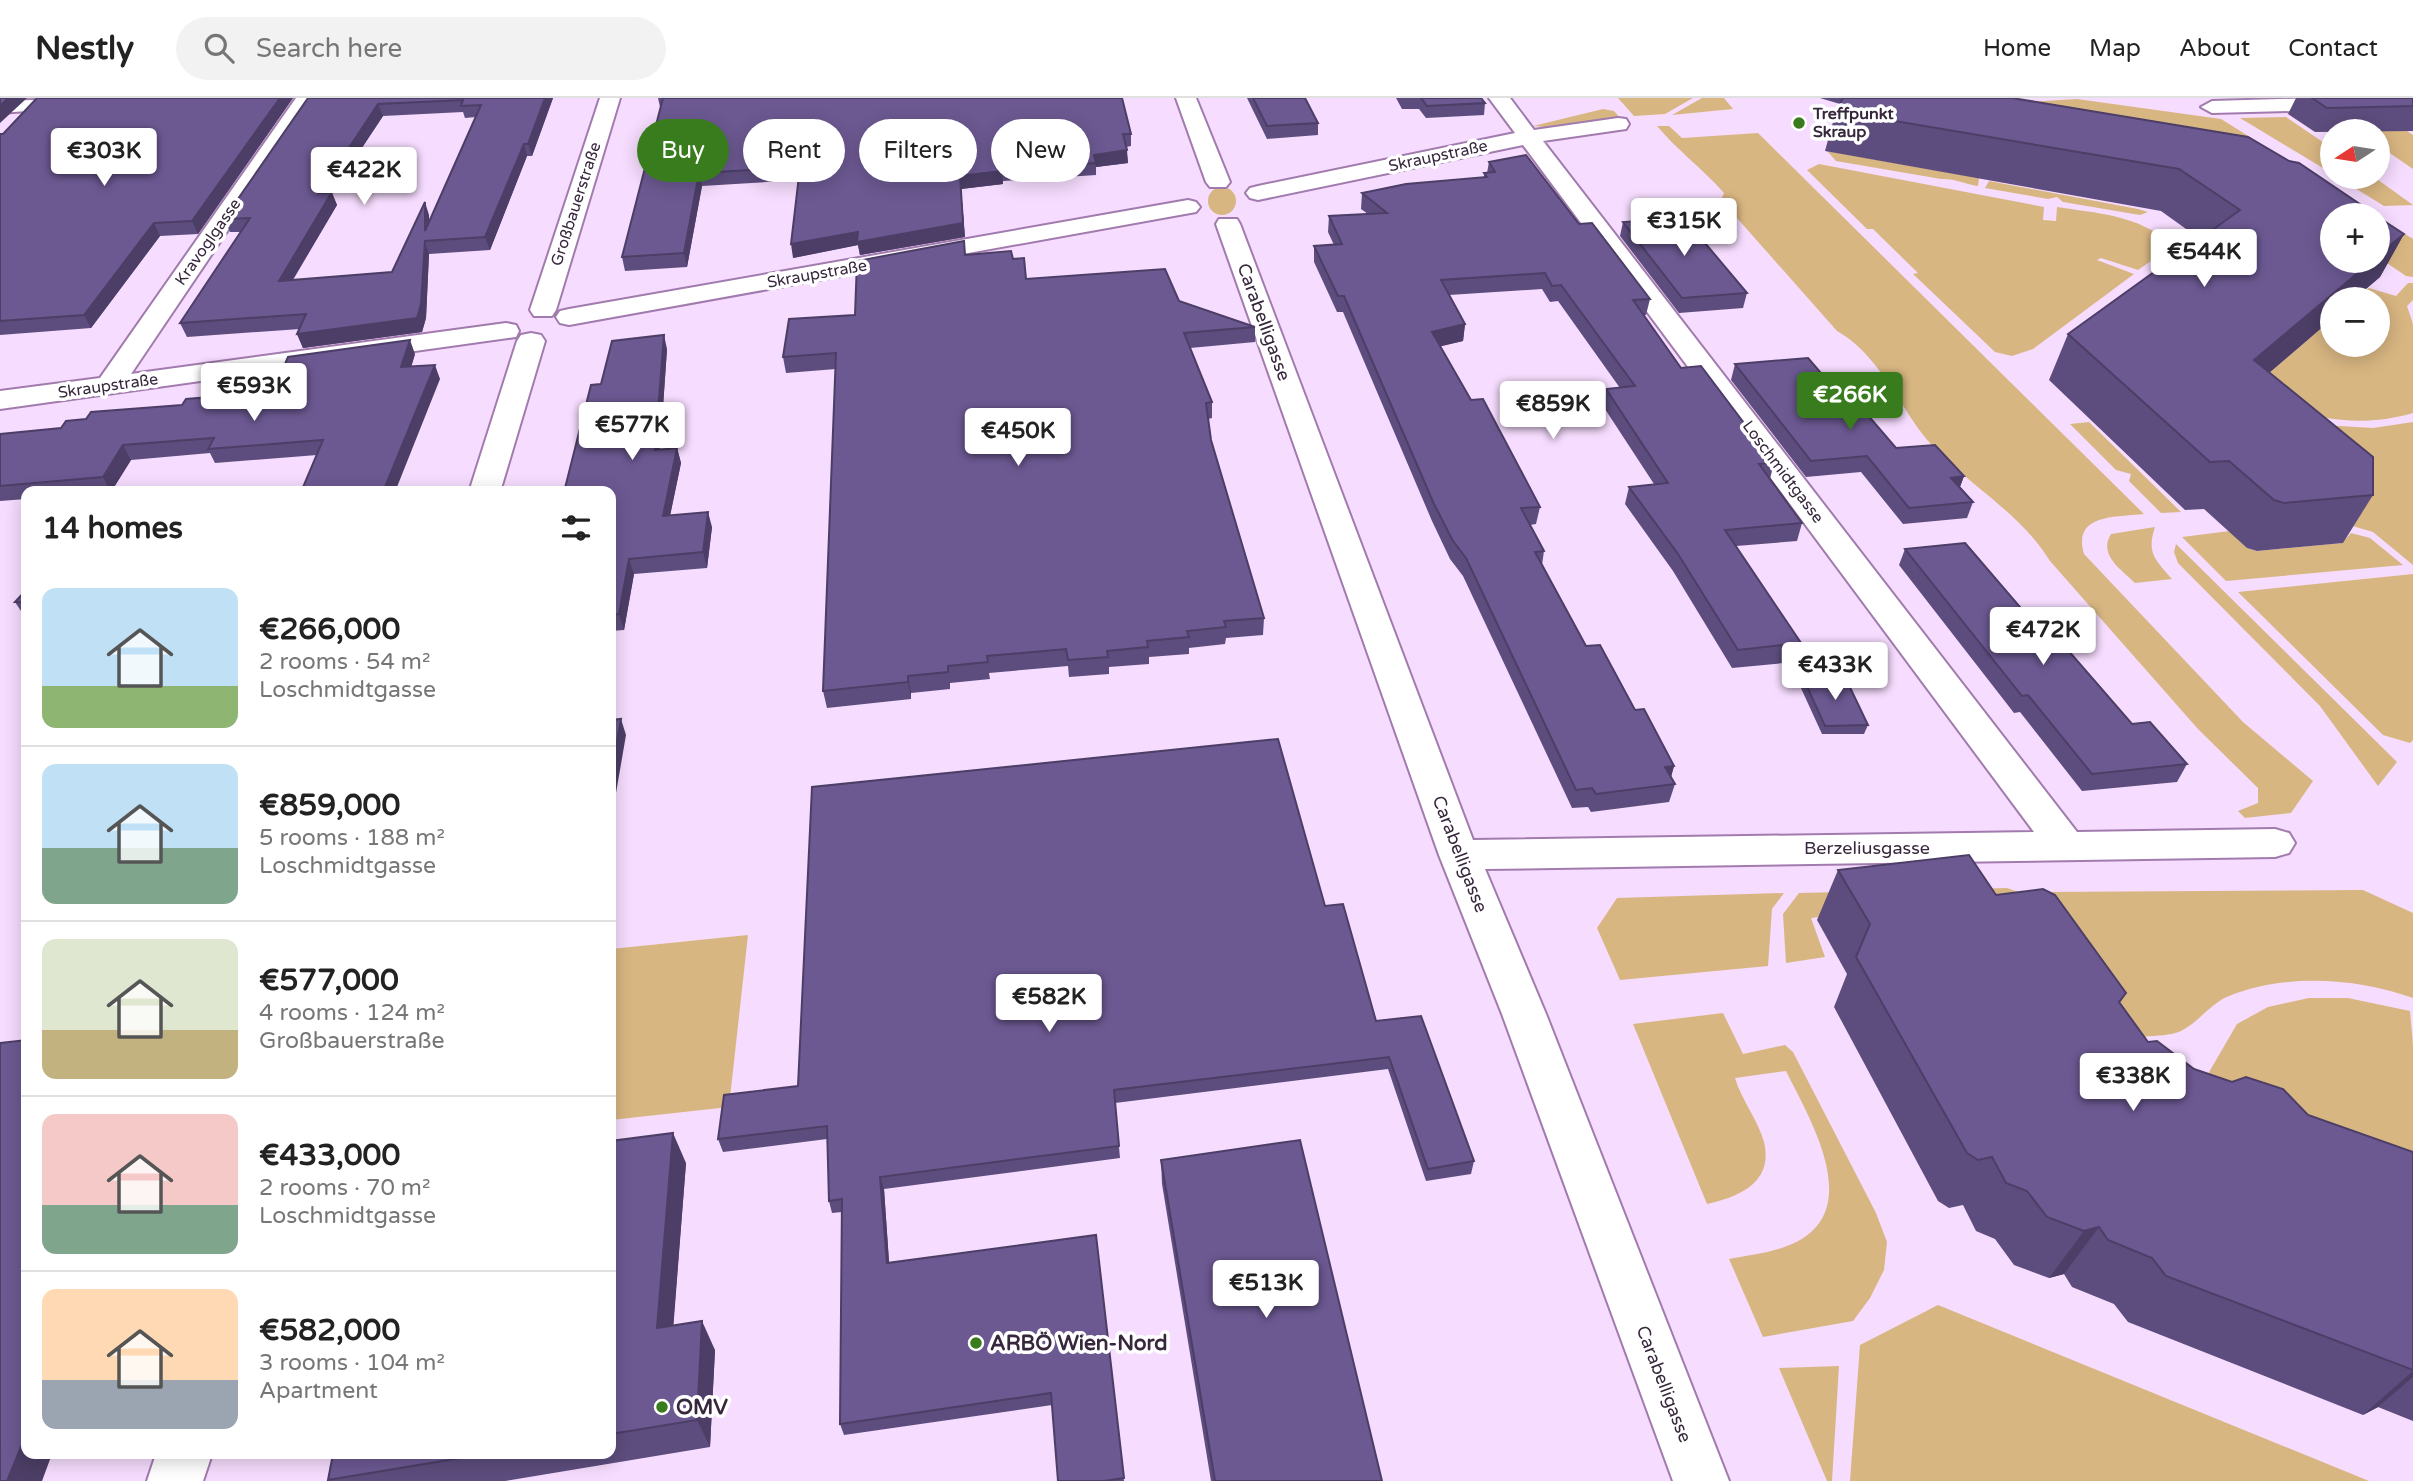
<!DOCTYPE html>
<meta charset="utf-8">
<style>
:root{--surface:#fff;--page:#f2f2f2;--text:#222;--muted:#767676;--line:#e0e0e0;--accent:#397c1d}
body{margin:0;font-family:"Varela Round",sans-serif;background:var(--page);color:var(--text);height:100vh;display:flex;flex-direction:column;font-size:26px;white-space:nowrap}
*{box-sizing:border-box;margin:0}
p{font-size:23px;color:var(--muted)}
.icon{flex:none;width:38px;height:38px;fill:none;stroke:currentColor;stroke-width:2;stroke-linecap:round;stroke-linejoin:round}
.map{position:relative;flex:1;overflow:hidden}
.panel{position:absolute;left:21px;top:388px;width:595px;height:973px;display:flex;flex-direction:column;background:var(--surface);border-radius:14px;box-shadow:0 4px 18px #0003}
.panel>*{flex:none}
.top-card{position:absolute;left:637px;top:21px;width:665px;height:63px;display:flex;gap:14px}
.needle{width:46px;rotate:258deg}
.controls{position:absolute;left:2320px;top:21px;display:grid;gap:14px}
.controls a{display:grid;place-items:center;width:70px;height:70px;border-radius:50%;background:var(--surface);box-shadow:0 4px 18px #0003;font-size:35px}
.price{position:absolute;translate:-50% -60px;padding:0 16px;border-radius:7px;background:#fff;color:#222;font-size:23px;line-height:46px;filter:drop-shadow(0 2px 4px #0008)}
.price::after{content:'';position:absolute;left:50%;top:42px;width:21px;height:16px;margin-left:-10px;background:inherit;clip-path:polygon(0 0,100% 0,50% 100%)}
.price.active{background:var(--accent);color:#fff}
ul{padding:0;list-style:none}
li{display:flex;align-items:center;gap:21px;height:175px;padding:0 21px}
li+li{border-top:2px solid var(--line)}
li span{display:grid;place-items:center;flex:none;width:196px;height:140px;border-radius:14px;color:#555}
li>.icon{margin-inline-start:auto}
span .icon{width:84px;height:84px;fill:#fffc;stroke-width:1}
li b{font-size:30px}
h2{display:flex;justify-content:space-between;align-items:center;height:84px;padding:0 21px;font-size:30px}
.tag{padding:0 24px;border-radius:32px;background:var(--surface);box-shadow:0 4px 18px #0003;font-size:24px;line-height:63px}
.tag.active{background:var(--accent);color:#fff}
header{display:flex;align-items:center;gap:42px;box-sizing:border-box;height:98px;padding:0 35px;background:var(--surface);border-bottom:2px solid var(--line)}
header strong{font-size:33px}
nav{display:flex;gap:38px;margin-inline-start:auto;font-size:24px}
.search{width:490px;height:63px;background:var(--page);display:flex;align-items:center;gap:18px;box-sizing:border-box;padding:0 24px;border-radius:38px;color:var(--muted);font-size:26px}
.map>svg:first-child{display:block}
.green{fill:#d8b682}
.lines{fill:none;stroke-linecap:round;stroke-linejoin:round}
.minor-casing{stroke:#a27bae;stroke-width:4}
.minor{fill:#fff;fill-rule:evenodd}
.wall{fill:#5d4d7e;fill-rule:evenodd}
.shaded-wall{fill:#4c3e66}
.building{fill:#6c5992;stroke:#4c3e66;stroke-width:2;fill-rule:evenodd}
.poi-dot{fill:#397c1d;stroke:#fff;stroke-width:2.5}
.labels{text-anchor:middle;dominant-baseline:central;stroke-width:7;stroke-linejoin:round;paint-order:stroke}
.far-poi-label{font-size:16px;font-weight:bold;fill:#37273c;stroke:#fff;text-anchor:start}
.far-street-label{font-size:16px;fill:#37273c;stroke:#fff}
.street-label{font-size:18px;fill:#37273c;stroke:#fff}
.near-poi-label{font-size:21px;font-weight:bold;fill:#37273c;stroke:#fff;text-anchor:start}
</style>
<header>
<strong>Nestly</strong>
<div class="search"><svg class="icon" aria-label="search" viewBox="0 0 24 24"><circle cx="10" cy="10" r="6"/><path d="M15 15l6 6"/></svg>Search here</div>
<nav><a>Home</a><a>Map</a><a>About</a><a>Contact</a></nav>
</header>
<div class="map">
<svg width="2413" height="1383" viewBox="0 0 2413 1383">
<rect width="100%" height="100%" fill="#f6dcfe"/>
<path class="green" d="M1618,0H1693L1665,16L1634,18Z
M1702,0H1724L1733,11L1672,17Z
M2077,1L2221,21L2271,52L2257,53L1909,11Z
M1603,11L1614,13L1621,21L1557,30L1533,28Z
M2286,19L2333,51V70H2323L2240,20Z
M2387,20L2413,37V71L2378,47V33Z
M1657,28H1669L1682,40L1758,35L2144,416C2116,419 2072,416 2084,456L2243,624L2313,683L2291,715L2245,720L2238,713L2258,705V690L2198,631L2050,463C2015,406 1948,377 1913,323C1893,292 1870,251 1837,233L1721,102L1724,95C1703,71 1678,53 1657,28Z
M1827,53L1979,80L1978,88C1965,86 1953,80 1941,81L1836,63Z
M1819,66L2044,109L2043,122L2056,123L2057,109C2094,115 2141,117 2168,145L2167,152L2138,172L2101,160L2097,162L2134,176L2033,251L2012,258L1995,254L1913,176L1918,175L1873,131H1867L1807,72Z
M2337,79H2374L2413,107L2384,108Z
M1989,83L2138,111L2148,114L2140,117L2063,104L2057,99L2048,101L1985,90Z
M1208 103a14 14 0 1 1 28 0a14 14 0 1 1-28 0Z
M2378,119L2413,141V179L2406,178L2378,159Z
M2408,185H2413V202L2407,208L2413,226V315C2351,333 2302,317 2244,296L2333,220V247H2378V201H2354L2369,190L2396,198Z
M2089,324L2181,414L2161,415L2129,383L2131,376L2116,372L2070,326Z
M2413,324V467L2373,434L2349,427L2307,326L2373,330Z
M2155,429C2146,456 2156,462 2172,481L2135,485C2121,471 2098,457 2111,436Z
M2230,433L2247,450L2257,453L2342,445L2351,435L2370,440L2403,467L2226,483L2182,439Z
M2176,446L2397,664L2378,688L2320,608L2178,465L2174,454Z
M2413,476V642L2410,645L2383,637L2238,494Z
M2007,790L2018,794L2024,800L1942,805L1811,820L1825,859L1786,865L1783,816L1799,795Z
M2363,792L2413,815V900C2357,880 2285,875 2229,898C2211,905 2199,924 2181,933C2171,938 2156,937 2144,939L2042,794Z
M1784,795L1772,811L1768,868L1620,882L1597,830L1617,800Z
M748,837L729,1009L611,1022V851Z
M2309,900H2348L2410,913L2413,947V1100L2205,981L2237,926L2268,909Z
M1723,915L1743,956L1785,947L1793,954L1876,1115L1887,1144L1884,1172L1870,1200L1853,1223L1763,1239L1729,1161C1750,1157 1772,1155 1792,1146C1867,1113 1809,1020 1786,973L1735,980C1741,1001 1758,1022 1764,1044C1774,1085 1738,1099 1707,1106L1633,926Z
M1938,1207L2369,1383H1850L1860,1247Z
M1839,1268L1832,1383H1827L1779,1270Z"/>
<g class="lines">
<defs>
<path id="minor" d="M296,0H317L131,276L506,225L516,227L519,233L516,239L0,311V293L100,280Z
M600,0H620L556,212L552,218H534L530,212Z
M1176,0H1196L1230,84L1226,89H1210L1206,84Z
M1489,0H1510L1534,32L1618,20L1626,21L1629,26L1626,31L1543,43L2077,734L2275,731L2289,735L2295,745L2289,755L2275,759L1485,771L1546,916L1729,1383H1673L1502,916L1439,757L1216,126L1219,121H1237L1240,126L1473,742L2034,734L1523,47L1258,102L1250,100L1246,95L1250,90L1258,88L1515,35Z
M2319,0H2413V10L2212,15L2201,9L2212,3Z
M34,2L41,4L45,8L41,12L0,15V3Z
M1188,102L1196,104L1200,109L1196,114L569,227L560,225L556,219L560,213L569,211Z
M531,235L541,237L545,243L500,394H469L517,243L521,237Z
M156,1356H212L203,1383H147Z"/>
</defs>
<use href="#minor" class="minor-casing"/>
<use href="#minor" class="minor"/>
</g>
<path class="wall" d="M37,0H293L198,136L160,138L91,230L0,237V36H3Z
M308,0H553L532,58H527L490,152L429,156L426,220L422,234L303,250L297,236L300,231L187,239L180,225L241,134H230L224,121ZM463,14L465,20L476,19L429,124V117L392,174L293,182L337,107L332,95L383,18Z
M658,0H1122L1131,36V48L1126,49L1128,65L1096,69V77L1003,83V86L961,91L965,139L860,157L858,147L793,160L798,82L702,88L687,169L625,173L622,159L661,9H660Z
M1247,0H1305L1318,25V37L1267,41Z
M1396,0H1481L1485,5L1484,17L1426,20L1419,11H1402Z
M1820,0H2012L2404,136L2380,179L2354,201H2333V220L2269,275L2373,397L2343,445L2257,453L2247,450L2204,411L2185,412L2049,282L2068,236L2200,141L2161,113L1825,53L1836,13L1840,6Z
M2296,0H2413V33L2315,34L2288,16Z
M1489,64L1579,126L1650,201L1646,217H1644L1681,270L1774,365L1770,381L1802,425L1797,443L1736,448L1801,545L1795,564L1732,570L1673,473L1625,406L1629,389L1654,386L1603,308L1606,291L1620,290L1558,203L1550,204L1542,191L1449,197L1465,226L1463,243L1440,248L1471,302L1540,409L1536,426L1530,427L1544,453L1542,467L1586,548L1635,612L1674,668L1671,679L1675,686L1669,704L1591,714L1588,709L1572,710L1463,478L1450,461L1432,423L1343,214H1337L1314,164V148L1334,147L1328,134L1329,118L1368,116L1361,111L1362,95L1484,79V75H1487Z
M1623,124L1747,195L1743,210L1679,215L1620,138Z
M966,157L1013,161L1026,181L1179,203L1255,229V244L1190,250L1212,304V320L1208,321L1211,342L1264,520L1263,537L1226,540L1225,546L1189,550V556L1149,559V566L1109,569V576L1069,579L1068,568L989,575L990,581L950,585V591L911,595V601L827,610L823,593L836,271L786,275L783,259L855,217Z
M667,251L660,352L677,350L681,365L670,417L712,429L707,470L634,476L624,532L611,533V394L601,286Z
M415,256L411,269L440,281L317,357L215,365L210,355L131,362L111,394H26V401L0,403V336L61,330L86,321L273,294Z
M1735,266L1856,316L1896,350L1964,378L1960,389L1973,404L1967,420L1903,426L1861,374L1806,379L1731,282Z
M1905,451L2031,522L2132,626L2187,666L2177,684L2082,693L2020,614L2014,615L1899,467Z
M26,492V516H23L15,504Z
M1803,580L1868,627L1864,636H1822L1800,588Z
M1838,772L1996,797L2126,895L2120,905L2148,944L2194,971L2308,1017L2413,1054V1323L2378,1309L2363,1317L2128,1224L2114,1206L2072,1189L2064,1176L2049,1180L2014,1167L1995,1141L1976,1133L1963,1107L1949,1110L1938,1103L1834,909L1847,876L1817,822Z
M1325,808L1376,923L1474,1063L1471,1076L1426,1083L1388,971L1115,1005L1120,1060L884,1091L889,1165L1096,1137L1124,1383H1058L1052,1307L844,1337L840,1326L842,1114L832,1115L829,1103L827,1041L723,1054L718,1041L798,988Z
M611,1043L686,1065L673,1228L715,1252L710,1349L505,1383H329L328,1382L333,1356H611Z
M1161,1062L1382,1383H1211L1162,1086Z"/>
<path class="shaded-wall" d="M8,0H27L0,25V8Z
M280,0H293L198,136L192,123Z
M545,0H553L532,58L528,46Z
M378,6L383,18L332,95L337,107L284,196L279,183L319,95Z
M524,46L527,58L490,152L485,139Z
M1127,52L1128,65L1096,69L1094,57Z
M1002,73L1003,86L961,91L965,139L860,157L858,147L793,160L791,146L960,78Z
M699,75L702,88L687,169L684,155Z
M425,104L429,117L430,142L425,133Z
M154,125L160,138L91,230L84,217Z
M2404,136L2380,179L2354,201H2333V220L2230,308L2254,262L2372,163H2378V157Z
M425,143L429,156L426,220L422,234L303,250L297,236L417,220Z
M1465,226L1463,243L1430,251L1432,234Z
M664,237L667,251L659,367L655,352Z
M410,242L415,256L407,283L401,269Z
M435,267L440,281L395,394H383Z
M123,347L131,362L111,394L103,379Z
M677,350L681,365L667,433L663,418Z
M1964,378L1958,394L1951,380Z
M708,414L712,429L707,470L703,454Z
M629,461L634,476L624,532L619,516Z
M908,578L911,595V601L908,584Z
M621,621L626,637L611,724V676Z
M1674,668L1669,686L1665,669Z
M673,1035L686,1065L671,1259L657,1230Z
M880,1079L884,1091L890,1177L887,1165Z
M2099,1129L2064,1176L2049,1180L2084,1133Z
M702,1223L715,1252L710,1349L697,1322Z
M2413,1273V1279L2378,1309L2363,1317Z
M26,1336V1356H52L42,1383H7Z"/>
<path class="building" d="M0,0H8L0,8Z
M37,0H280L192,123L154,125L84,217L0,223V36H3Z
M308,0H545L528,46H524L485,139L425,143L421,206L417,220L297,236L306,216L180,225L250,120L224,121ZM463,2L461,8L481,7L425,133V104L392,174L279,183L332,94L319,95L378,6Z
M663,0H1122L1131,36H1123L1127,52L1094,57L1096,65L1001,70L1002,73L960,78L963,125L857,144L858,134L791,146L800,69L699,75L684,155L622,159Z
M1253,0H1305L1318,25L1267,28Z
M1421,0H1481L1485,5L1427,8Z
M1843,0H2012L2248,39L2289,63L2299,65L2376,117H2333V163H2372L2254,262L2373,359V397L2284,405L2274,402L2229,363L2210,364L2068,236L2240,112L2179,71L1836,13Z
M2312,0H2413V8L2327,10Z
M1526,57L1579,126L1592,125L1650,201L1633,202L1681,270L1701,268L1774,365L1759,366L1802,425L1725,432L1801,545L1738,552L1678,456L1629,389L1668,385L1606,291L1635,288L1561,187L1552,188L1545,175L1441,182L1465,226L1432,234L1471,302L1483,301L1540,409L1521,410L1544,453L1535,454L1586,548L1600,547L1635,612L1644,611L1674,668L1665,669L1675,686L1596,696L1592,690L1576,692L1466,460L1453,443L1434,406L1344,198H1338L1314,148L1342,146L1329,118L1387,115L1362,95L1406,86L1487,79L1484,75L1495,74L1489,64Z
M2378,119L2404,136L2378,157Z
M1684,120L1747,195L1682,200L1623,124Z
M964,143L965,157L1011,153L1013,161L1024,160L1026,181L1165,171L1179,203L1255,229L1184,235L1212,304L1206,305L1211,342L1264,520L1224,523L1226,529L1187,533L1189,539L1147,543L1148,549L1107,553L1108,559L1068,562L1066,551L987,558L988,564L948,568V574L908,578V584L823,593L836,255L783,259L789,221L855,217L857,163Z
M664,237L655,352L677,350L663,418L708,414L703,454L629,461L619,516L611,517V394H564L591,287L601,286L612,243Z
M410,242L401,269L435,267L383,394H301L323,342L208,351L214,340L123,347L103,379L0,388V336L61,330L66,323L86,321L91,314L182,307L186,301L273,294L288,259Z
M1808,260L1856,316L1866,315L1896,350L1935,347L1964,378L1951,380L1973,404L1909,410L1867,358L1811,363L1735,266Z
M1965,445L2031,522L2041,521L2132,626L2150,624L2187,666L2092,676L2028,597L2022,598L1905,451Z
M26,492V504H15Z
M1845,579L1868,627L1825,628L1803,580Z
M621,621L611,676V622Z
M1278,641L1325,808L1343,806L1376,923L1421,918L1474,1063L1428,1071L1389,959L1114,992L1119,1048L880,1079L887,1165L1096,1137L1124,1380L1104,1383H1058L1051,1295L840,1326L842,1101L829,1103L827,1028L718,1041L724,997L798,988L812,689Z
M1969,757L1996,797L2043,791L2055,797L2126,895L2119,904L2148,944L2157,943L2194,971L2232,984L2246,979L2283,991L2308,1017L2413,1054V1272L2166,1178L2152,1160L2108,1142L2099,1129L2084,1133L2047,1119L2027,1093L2006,1085L1992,1059L1978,1062L1967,1055L1856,859L1870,826L1838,772Z
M26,942V1336L7,1383H0V945Z
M673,1035L657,1230L702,1223L697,1322L611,1336V1043Z
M1300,1042L1382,1383H1215L1161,1062Z
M333,1356H485L328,1382Z"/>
<g class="poi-dot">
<circle cx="1799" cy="25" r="7"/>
<circle cx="976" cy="1245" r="7"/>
<circle cx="662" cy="1309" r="7"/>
</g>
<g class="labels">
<g class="far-poi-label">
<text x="1813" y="16">Treffpunkt<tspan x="1813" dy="18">Skraup</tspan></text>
</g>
<g class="far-street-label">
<text transform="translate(1438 58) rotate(-12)">Skraupstraße</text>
<text transform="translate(576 106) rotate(-72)">Großbauerstraße</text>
<text transform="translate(208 144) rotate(-55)">Kravoglgasse</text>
<text transform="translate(817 176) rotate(-10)">Skraupstraße</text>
<text transform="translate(108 288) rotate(-8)">Skraupstraße</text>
<text transform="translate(1783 374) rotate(53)">Loschmidtgasse</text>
</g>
<g class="street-label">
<text transform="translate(1264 224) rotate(70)">Carabelligasse</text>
<text x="1867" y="750">Berzeliusgasse</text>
<text transform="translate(1460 756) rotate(69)">Carabelligasse</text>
<text transform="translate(1664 1286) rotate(69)">Carabelligasse</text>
</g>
<g class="near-poi-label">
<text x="990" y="1245">ARBÖ Wien-Nord</text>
<text x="676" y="1309">OMV</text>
</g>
</g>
</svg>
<div class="controls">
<a><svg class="needle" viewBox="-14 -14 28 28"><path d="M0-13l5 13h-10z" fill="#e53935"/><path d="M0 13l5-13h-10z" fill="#767676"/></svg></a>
<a>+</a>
<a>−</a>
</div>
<b class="price" style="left:104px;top:90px">€303K</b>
<b class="price" style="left:364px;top:109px">€422K</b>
<b class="price" style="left:1684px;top:160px">€315K</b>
<b class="price" style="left:2204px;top:191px">€544K</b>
<b class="price" style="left:254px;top:325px">€593K</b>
<b class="price active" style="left:1850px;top:334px">€266K</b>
<b class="price" style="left:1553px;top:343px">€859K</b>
<b class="price" style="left:632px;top:364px">€577K</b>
<b class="price" style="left:1018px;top:370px">€450K</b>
<b class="price" style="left:2043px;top:569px">€472K</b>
<b class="price" style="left:1835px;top:604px">€433K</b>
<b class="price" style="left:1049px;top:936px">€582K</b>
<b class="price" style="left:2133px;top:1015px">€338K</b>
<b class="price" style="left:1266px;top:1222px">€513K</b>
<div class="top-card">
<a class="tag active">Buy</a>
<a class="tag">Rent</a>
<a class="tag">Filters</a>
<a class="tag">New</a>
</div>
<section class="panel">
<h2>14 homes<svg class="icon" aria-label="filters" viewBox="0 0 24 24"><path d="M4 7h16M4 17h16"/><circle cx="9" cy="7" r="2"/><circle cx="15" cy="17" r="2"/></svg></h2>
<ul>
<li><span style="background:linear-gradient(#bfe0f5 70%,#8fb573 0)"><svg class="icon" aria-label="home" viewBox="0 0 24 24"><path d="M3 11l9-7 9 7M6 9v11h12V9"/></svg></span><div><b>€266,000</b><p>2 rooms · 54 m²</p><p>Loschmidtgasse</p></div></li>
<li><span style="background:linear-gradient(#bfe0f5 60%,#7fa58c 0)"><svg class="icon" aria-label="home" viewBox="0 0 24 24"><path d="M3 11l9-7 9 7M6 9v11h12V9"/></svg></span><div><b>€859,000</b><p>5 rooms · 188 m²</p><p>Loschmidtgasse</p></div></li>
<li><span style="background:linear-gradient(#dfe7d0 65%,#c2b280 0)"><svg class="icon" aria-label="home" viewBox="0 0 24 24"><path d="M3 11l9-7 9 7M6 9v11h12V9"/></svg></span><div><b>€577,000</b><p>4 rooms · 124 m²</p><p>Großbauerstraße</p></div></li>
<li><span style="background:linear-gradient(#f6c9c9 65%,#7fa58c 0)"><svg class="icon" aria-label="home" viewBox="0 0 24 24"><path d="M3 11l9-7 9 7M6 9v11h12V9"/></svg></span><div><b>€433,000</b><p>2 rooms · 70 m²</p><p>Loschmidtgasse</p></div></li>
<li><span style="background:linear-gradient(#ffd9b3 65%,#9aa5b1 0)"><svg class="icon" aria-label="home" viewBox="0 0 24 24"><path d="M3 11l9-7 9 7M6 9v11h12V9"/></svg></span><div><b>€582,000</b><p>3 rooms · 104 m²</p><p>Apartment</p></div></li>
</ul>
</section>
</div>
